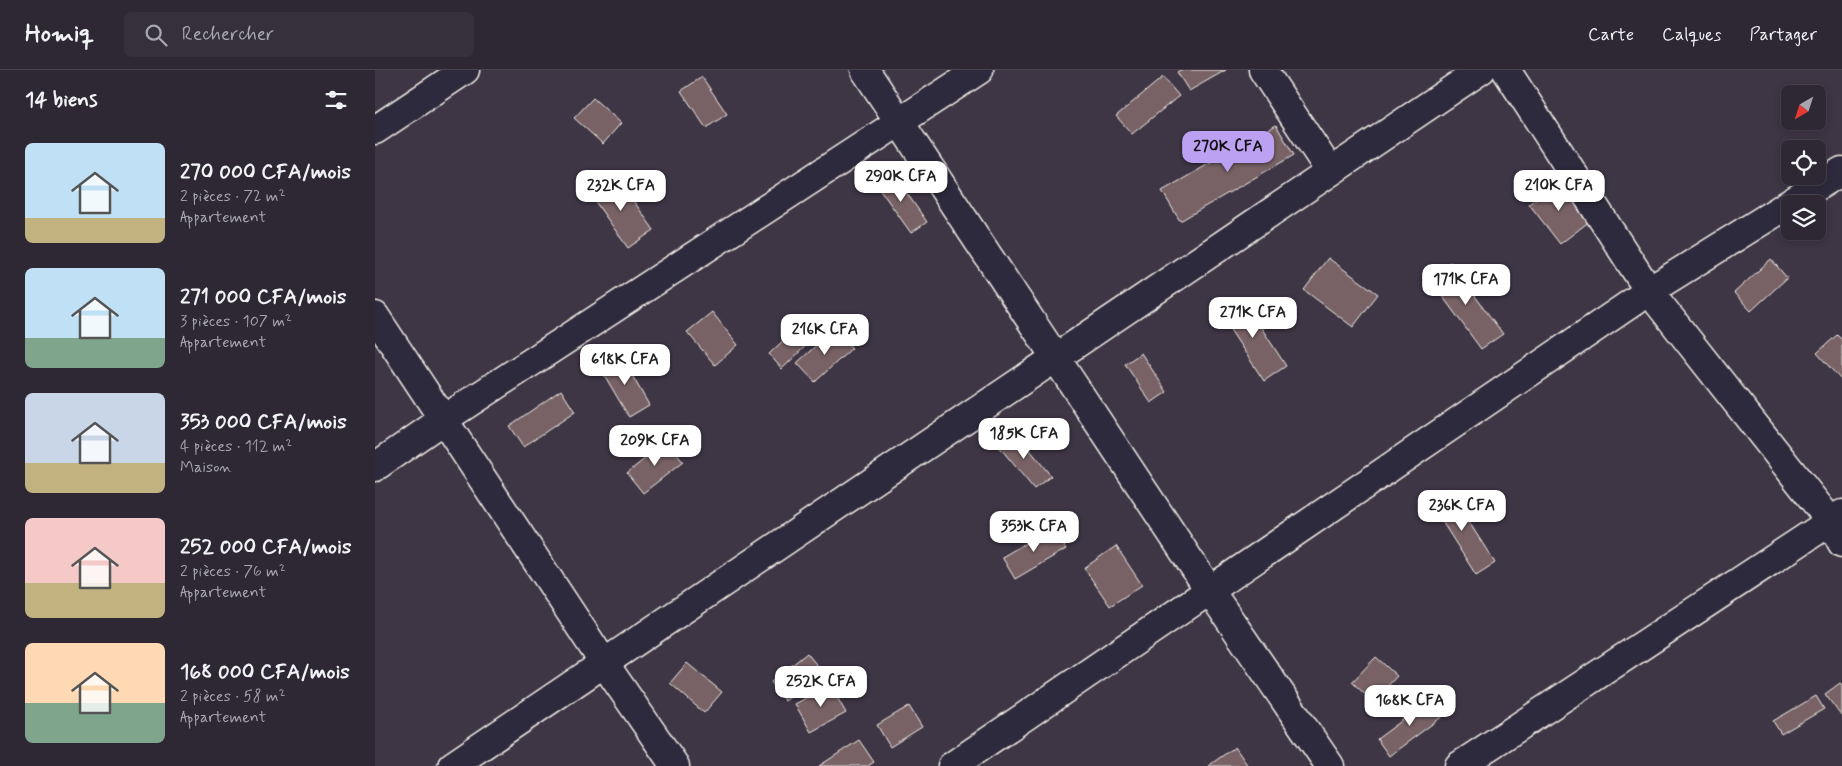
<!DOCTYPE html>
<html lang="fr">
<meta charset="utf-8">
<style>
:root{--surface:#2e2834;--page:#36303c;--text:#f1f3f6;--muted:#a7a6ac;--line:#49444f;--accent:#bca0f2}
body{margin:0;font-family:Mynerve,sans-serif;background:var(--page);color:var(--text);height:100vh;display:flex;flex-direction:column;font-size:19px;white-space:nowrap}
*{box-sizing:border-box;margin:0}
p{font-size:16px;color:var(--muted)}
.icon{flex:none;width:28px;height:28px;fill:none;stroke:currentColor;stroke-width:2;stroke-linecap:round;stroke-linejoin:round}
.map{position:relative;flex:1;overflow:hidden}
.details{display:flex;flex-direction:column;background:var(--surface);width:375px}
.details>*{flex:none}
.needle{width:32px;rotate:219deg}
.buttons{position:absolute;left:1406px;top:15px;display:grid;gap:10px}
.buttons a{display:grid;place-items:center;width:45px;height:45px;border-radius:8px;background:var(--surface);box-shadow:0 2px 8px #0003,0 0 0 1px var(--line);font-size:25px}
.price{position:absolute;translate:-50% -42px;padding:0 11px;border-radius:10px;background:#fff;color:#222;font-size:16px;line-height:32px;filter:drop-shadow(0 1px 2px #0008)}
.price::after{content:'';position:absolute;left:50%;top:30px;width:15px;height:11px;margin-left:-8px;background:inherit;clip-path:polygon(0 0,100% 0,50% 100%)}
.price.on{background:var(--accent);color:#111}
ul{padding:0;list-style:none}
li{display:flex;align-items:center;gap:15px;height:125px;padding:0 25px}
li span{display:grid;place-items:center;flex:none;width:140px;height:100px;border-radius:8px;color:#555}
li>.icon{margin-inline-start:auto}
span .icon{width:60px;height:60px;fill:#fffc;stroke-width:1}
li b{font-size:21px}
h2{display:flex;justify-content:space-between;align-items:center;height:60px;padding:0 25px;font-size:21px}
header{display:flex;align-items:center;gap:30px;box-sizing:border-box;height:70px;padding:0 25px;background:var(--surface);border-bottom:1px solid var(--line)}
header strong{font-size:24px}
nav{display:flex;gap:28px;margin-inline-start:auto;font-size:18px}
.search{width:350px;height:45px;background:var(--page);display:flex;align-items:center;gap:12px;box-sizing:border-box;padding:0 18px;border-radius:8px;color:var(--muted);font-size:19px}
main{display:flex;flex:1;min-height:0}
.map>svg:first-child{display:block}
.building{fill:#786266;stroke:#f4f1e8}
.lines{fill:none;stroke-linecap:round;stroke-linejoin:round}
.minor-casing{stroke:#f4f1e8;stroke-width:31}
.minor{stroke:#2f2a3d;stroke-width:28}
</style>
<header>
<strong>Homiq</strong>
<div class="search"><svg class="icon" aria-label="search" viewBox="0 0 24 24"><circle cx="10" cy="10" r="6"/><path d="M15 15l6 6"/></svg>Rechercher</div>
<nav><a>Carte</a><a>Calques</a><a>Partager</a></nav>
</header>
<main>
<section class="details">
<h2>14 biens<svg class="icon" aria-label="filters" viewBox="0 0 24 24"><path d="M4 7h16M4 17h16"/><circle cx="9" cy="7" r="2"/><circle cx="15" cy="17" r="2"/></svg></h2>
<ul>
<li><span style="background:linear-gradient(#bfe0f5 75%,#c2b280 0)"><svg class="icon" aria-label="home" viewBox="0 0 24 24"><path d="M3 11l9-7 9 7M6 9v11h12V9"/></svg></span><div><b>270 000 CFA/mois</b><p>2 pièces · 72 m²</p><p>Appartement</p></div></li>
<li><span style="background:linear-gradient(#bfe0f5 70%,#7fa58c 0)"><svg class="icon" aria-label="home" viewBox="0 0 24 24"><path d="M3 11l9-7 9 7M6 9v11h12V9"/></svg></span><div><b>271 000 CFA/mois</b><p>3 pièces · 107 m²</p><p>Appartement</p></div></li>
<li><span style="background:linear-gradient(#c9d6e8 70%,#c2b280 0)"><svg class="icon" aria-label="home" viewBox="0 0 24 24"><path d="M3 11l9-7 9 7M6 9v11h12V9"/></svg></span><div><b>353 000 CFA/mois</b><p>4 pièces · 112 m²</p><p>Maison</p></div></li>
<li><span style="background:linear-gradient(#f6c9c9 65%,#c2b280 0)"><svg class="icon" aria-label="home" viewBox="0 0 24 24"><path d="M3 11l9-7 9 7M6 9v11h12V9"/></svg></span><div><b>252 000 CFA/mois</b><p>2 pièces · 76 m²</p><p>Appartement</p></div></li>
<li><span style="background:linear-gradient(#ffd9b3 60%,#7fa58c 0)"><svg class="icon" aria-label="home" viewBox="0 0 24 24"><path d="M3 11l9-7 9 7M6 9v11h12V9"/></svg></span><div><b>168 000 CFA/mois</b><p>2 pièces · 58 m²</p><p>Appartement</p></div></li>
</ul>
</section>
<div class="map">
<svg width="1467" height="696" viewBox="0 0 1467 696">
<rect width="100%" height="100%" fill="#3e3545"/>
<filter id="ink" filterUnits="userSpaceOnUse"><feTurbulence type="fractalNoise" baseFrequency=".02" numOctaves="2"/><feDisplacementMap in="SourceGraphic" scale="10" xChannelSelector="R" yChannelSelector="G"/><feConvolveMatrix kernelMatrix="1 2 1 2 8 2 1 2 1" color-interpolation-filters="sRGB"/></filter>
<g filter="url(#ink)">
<path class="building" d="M805,0H851L814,21L802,2Z
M327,7L352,44L331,58L306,21Z
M788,7L804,26L757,64L741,46Z
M218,28L246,53L228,74L199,48Z
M901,55L919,85L805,151L787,121Z
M517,102L552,152L536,163L501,114Z
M240,105L279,160L253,178L214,123Z
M1184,111L1215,151L1185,174L1154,134Z
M953,188L1003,224L978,257L929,220Z
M1396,189L1412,208L1376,241L1359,223Z
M1075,192L1128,264L1106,279L1054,208Z
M867,228L911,296L889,311L844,243Z
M337,242L363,275L340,295L312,262Z
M432,248L445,262L407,299L394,284Z
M459,259L477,278L440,312L422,293Z
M1462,265L1467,270V311L1442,283Z
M766,283L792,322L776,333L750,294Z
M246,286L274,335L254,347L225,298Z
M186,320L200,342L148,377L134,356Z
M639,360L676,406L659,419L622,374Z
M292,371L308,392L268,423L252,403Z
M1073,419L1120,493L1101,505L1054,431Z
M678,457L691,479L640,509L627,487Z
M741,476L767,515L735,536L709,498Z
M432,583L448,603L410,631L396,612Z
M1001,587L1022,606L998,632L977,612Z
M312,593L347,622L329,643L295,613Z
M1465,613L1467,615V647L1450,624Z
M455,615L471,643L436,662L420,634Z
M1441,626L1449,639L1406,664L1398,651Z
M1056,629L1068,646L1014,686L1002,669Z
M534,636L547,657L515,677L502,655Z
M484,670L499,692L493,696H444Z
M860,677L873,696H833Z"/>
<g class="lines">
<defs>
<path id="minor" d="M490,0L835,521L955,696
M888,0L955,101
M1131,0L1274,221L1456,452L1467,473
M0,60L90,0
M0,246L229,593L300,696
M0,397L69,349L604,0
M77,696L1106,0
M577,696L1274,221L1467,101
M1084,696L1467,444"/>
</defs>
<use href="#minor" class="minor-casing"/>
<use href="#minor" class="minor"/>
</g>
</g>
</svg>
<div class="buttons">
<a><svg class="needle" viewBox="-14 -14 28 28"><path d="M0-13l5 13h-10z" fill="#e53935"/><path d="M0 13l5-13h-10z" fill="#a7a6ac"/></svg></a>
<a><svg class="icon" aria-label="locate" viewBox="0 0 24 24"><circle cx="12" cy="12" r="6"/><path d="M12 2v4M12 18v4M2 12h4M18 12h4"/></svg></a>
<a><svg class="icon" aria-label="layers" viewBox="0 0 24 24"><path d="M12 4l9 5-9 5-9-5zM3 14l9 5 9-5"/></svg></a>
</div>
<b class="price on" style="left:853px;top:103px">270K CFA</b>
<b class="price" style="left:526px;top:133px">290K CFA</b>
<b class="price" style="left:246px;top:142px">232K CFA</b>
<b class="price" style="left:1184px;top:142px">210K CFA</b>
<b class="price" style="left:1091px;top:236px">171K CFA</b>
<b class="price" style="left:878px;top:269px">271K CFA</b>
<b class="price" style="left:450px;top:286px">216K CFA</b>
<b class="price" style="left:250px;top:316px">618K CFA</b>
<b class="price" style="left:649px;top:390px">185K CFA</b>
<b class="price" style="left:280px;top:397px">209K CFA</b>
<b class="price" style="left:1087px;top:462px">236K CFA</b>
<b class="price" style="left:659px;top:483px">353K CFA</b>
<b class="price" style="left:446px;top:638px">252K CFA</b>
<b class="price" style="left:1035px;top:657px">168K CFA</b>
</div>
</main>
